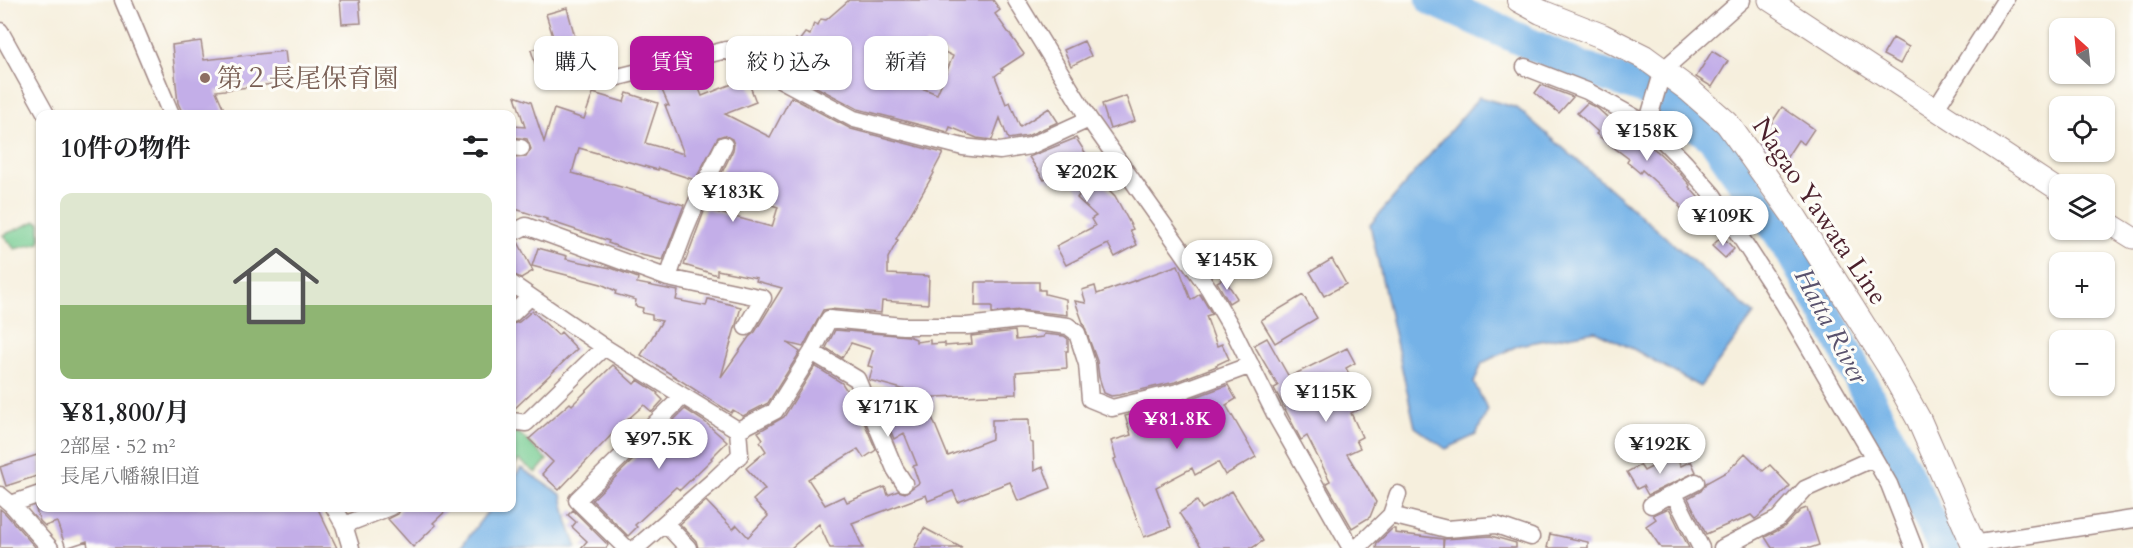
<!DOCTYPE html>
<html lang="ja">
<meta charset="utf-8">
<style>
:root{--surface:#fff;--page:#f6f6f6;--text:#202124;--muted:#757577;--line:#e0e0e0;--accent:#b5179e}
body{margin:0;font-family:Cardo,"Noto Serif JP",serif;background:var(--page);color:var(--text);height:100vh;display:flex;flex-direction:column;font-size:22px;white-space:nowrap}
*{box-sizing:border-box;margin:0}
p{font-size:20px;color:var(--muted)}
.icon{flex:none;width:33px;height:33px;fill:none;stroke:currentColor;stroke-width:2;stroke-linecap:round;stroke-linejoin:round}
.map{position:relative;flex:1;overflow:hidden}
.sheet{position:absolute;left:36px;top:110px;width:480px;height:402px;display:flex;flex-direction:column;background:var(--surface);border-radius:12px;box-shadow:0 2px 4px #0004}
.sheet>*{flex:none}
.top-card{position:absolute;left:534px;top:36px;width:570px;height:54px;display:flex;gap:12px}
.needle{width:39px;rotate:333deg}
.fabs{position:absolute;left:2049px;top:18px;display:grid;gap:12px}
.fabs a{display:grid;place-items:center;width:66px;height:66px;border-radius:12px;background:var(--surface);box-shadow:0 2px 4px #0004;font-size:30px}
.price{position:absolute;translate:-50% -51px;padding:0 14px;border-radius:21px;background:#fff;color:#222;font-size:20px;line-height:39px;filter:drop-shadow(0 2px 3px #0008)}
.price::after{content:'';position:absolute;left:50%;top:36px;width:18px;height:14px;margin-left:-9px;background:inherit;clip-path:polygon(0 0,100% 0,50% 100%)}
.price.active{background:var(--accent);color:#fff}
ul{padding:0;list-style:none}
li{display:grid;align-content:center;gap:12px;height:318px;padding:0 24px}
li+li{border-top:2px solid var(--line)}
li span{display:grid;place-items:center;height:186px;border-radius:12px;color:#555}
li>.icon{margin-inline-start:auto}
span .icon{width:108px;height:108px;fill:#fffc;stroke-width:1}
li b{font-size:26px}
h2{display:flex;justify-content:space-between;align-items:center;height:72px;padding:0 24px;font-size:26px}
.tag{padding:0 21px;border-radius:12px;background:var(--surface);box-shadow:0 2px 4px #0004;font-size:21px;line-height:54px}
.tag.active{background:var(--accent);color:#fff}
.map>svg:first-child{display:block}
.green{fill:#73cb90;stroke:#5e755e;stroke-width:1.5}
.water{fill:#74b2e7;stroke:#5f6889;stroke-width:1.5}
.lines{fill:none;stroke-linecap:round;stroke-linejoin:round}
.river{stroke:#74b2e7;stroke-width:32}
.building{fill:#c3aee8;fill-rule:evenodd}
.minor-casing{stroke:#a08784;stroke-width:19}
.tertiary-casing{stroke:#a08784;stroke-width:23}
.secondary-casing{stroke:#a08784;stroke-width:26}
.minor{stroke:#fff;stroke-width:16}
.tertiary{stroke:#fff;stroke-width:21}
.secondary{stroke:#fff;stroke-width:24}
.education-dot{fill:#8d6e63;stroke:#fdfcf7;stroke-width:2}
.labels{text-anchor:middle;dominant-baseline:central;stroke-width:6;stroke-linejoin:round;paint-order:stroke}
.education-label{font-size:26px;fill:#785e54;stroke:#fdfcf7;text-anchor:start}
.street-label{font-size:26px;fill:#4a1f2b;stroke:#fdfcf7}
.water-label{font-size:27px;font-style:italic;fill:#59526d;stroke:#fdfcf7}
</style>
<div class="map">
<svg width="2133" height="548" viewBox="0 0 2133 548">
<rect width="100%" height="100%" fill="#fdfcf7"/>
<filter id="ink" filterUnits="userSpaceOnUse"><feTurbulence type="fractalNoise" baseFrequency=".0167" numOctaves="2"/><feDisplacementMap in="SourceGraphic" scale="12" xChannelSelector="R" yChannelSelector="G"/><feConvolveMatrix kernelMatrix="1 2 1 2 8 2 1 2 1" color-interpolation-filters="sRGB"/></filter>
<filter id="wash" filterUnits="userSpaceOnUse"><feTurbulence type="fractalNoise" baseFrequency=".008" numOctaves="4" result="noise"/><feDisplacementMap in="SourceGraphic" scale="24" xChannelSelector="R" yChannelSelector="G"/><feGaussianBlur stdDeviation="1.35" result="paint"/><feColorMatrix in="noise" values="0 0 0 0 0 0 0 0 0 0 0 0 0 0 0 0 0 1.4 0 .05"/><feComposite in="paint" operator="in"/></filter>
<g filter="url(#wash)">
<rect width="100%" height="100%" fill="#f6efdd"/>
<path class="green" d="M36,221L40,223V243L15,249L3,235Z
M512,431L519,433L547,460L536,473L519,460L512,468Z"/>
<path class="water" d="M1479,97L1517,108L1754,314L1700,387L1635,350L1595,331L1519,345L1482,363L1474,383L1488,410L1476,435L1446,449L1415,427L1370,225Z
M521,468L562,495L568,523L577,548H460L491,507H512V480Z"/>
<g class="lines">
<path class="river" d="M1432,0L1586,69L1651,91L1713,138L1787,245L1836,332L1944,548"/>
</g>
<g id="blocks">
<path class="building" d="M340,0H359L361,23L342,24Z
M849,0H993L1000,10L995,14L1024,54L1001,69L1003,70L995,76L1006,104L1010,102L1020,127L1049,108L1058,122L1027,136L1008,139L1000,118L992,140L977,138L950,127L948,132L858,109L801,79L802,77L775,64L783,48L791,51L796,39L799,41L805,33L810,35L814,23L818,25L821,19L826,20ZM926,43L953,56L937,94L912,84Z
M567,8L585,73L542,86L531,50L555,43L546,14Z
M1893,38L1909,47L1900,64L1883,55Z
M201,41L204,60L285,51L289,82L216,91L226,114H183L178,103L172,45Z
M1084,41L1091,56L1071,66L1064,50Z
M1712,51L1728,61L1712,87L1696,77Z
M691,69L702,96L747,78L756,102L725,114L770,137L791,97L851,129L943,153L933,172L934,173L896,239L898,240L888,258V274L929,276L928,304L882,301L881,313L830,309L823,310L803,347L787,343L800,352L768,403L743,416L733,410L731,413L641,355L662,321L652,319V315L642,313L643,308L635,306L636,300L615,294L616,291L601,284L532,266L538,248L567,256L566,259L611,268L638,278L637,283L678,291L676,300L706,306L708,299L741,307L721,377L749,337L755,332L782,288L756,281L757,278L717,270V275L684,265L705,209L772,227L778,207L715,187L733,150L734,144L732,139L724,135L718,137L695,180L658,168V170L579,148L572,173L684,205L663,260L641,255L608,243L609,241L546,220L547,219L512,208V158L526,157L531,149L527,139L512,137L513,126L525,127L515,96L531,102L544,142L554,109L584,119L593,93L624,102L627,93L658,103L645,143L684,154L665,105L669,106L657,79Z
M1541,85L1573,97L1559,113L1535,93Z
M1126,96L1135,121L1110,129L1102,104Z
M1587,103L1597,108L1625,133L1628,129L1658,152L1678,171L1690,185L1689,187L1713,214L1701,225L1690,214L1688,216L1679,206L1680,205L1660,186L1642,170L1640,173L1627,162L1629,159L1596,134L1598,132L1577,113Z
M1782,107L1814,129L1804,144L1798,140L1785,160L1759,142Z
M1076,138L1095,168L1090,171L1115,196L1133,229L1130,230L1137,245L1115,257L1108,244L1066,265L1056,246L1095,226L1091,219L1096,216L1077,198L1080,194L1068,171L1050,182L1048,178L1044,180L1029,157Z
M1722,236L1734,249L1725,258L1712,246Z
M518,242L533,271L521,278L512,274V243Z
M1332,259L1346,284L1324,296L1310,272Z
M1178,265L1191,300L1200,294L1212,314L1206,316L1217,346L1222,344L1229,359L1216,365L1217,366L1175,382L1119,395L1111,396L1104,393L1099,377L1097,361L1075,301L1086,303L1082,290L1095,286L1097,294Z
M1224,278L1237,298L1229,303L1217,282Z
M976,282H1039V290H1045V294L1066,299L1067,315L1020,310L992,313V306H975Z
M1303,295L1317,318L1275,343L1261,320Z
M532,311L558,335L561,332L577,349L512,411V324L519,322Z
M835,330L908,336L916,339V342L930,340V344L945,343V346L972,344L971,336L1015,331L1016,340L1043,337L1044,334L1064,336L1068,339V351H1066L1067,368L1016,372L1017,394L934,397V410H929L948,456L992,439V420L1029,419L1030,442L1033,443L1034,471L1043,467L1051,488L1018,501L1010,482L958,502L953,491L928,501L926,495L852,523L863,548H830L819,524L791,548H698L696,541L680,524L706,501L733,529L737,525L748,537L768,516L753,500L765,489L746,468L766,451L760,442L763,439L758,432L784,417L815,366L842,383L858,408L876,450L864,458L858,449L808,479L825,505L844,496L847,502L885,487L888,495L898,491L905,493L919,483L913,466L917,465L904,433L894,439L882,411L928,396L869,380L873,367L868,366L873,350L851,343L842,358L826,348Z
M1267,338L1289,377L1347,348L1355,363L1346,368L1365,406L1351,413L1362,437L1356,440L1360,448L1347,454L1376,502L1370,517L1352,528L1326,483L1330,481L1307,436L1301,440L1274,388L1278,386L1254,345Z
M613,365L634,384L638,380L658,393L657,394L663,400L652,412L644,405L618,428L559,490L542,474L553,462L529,439L570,403L572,405Z
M1228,385L1236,399L1226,405L1256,457L1225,475L1218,462L1195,475L1192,468L1156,487L1171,527L1144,537L1114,459L1116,458L1111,441L1131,435L1125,416L1182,402Z
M685,409L705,422L727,442L711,458L712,459L680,490L676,487L635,525L637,527L628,536L592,500Z
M1745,453L1763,471L1770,465L1790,486L1758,517L1755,519L1751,515L1737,522L1736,521L1706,534L1688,498L1701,491L1706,483L1728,471Z
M40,454V475L6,486L0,467Z
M1671,457L1673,461L1677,459L1681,466L1691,461L1696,472L1648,495L1643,486L1637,489L1627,472L1640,465L1644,471Z
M1232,491L1263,541L1252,548H1202L1179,513L1197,501L1202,509Z
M35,507H317L337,548H88L87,541L66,548L57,522L45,526L40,521Z
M402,507H450L433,523L436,525L413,547L388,519L398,514Z
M1669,508L1689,548H1661L1646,526L1656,519L1653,515Z
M1807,508L1819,545L1810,548H1772L1765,537L1783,528L1801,510Z
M0,509L5,513L36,548H0Z
M573,510L608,545L606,548H581L587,541L572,527L576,522L568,515Z
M924,528L962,548H914Z
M1392,529H1395V533L1443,539V548H1376L1377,543Z
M1550,534L1588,542V548H1547Z
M1491,536L1516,543V548H1443L1444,539Z"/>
</g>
</g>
<g filter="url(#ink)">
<use href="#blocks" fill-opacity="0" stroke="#a08784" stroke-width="1.5"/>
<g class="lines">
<defs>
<path id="minor" d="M123,0L171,114
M1016,0L1089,119L1209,289L1234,332L1277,418L1351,548
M0,31L46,114
M1525,67L1587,91L1647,124L1685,163L1713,195L1784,304L1874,458L1889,484L1914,548
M610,79L726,50L854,119L963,147L1000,151L1030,146L1089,119
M1935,110L2005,0
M1647,124L1663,70L1742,0
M512,147L521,148
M512,233L526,226L668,278L763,298L746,327
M668,278C683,231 702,188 724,145
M512,284L604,347L738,430L740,455L713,481L636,548
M512,314L529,298
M812,352L857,379L895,469L904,483
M512,421L526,423L604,347
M738,430L775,411L812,352L829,319L903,326H967L1019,320L1068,326L1077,333L1087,364L1090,399L1112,408L1178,392L1251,365
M1674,494L1701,548
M0,495L11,504L50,548
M11,504L40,494
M1651,505L1696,482
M334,507L344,525L351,548
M1391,515L1447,529L1496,525L1531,537
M665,523L688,548
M344,525L390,507
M1973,544L2133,519
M626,548L577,500L683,396
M1357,548L1391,515L1398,494
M1722,548L1778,519L1805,489L1874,458"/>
<path id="tertiary" d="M1769,0L2060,191
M2104,220L2133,238"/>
<path id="secondary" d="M1519,0L1541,12L1602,36L1644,57L1688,89L1727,123L1794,216L1889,366L1919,420L1975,548"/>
</defs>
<use href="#minor" class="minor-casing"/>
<use href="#tertiary" class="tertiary-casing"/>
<use href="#secondary" class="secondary-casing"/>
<use href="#minor" class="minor"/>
<use href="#tertiary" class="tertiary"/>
<use href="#secondary" class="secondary"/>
</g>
</g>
<circle class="education-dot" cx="205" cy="78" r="6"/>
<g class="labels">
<g class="education-label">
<text x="217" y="78">第２長尾保育園</text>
</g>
<g class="street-label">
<text transform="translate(1820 211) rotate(56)">Nagao Yawata Line</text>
</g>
<g class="water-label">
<text transform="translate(1831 326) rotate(62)">Hatta River</text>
</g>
</g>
</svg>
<div class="fabs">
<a><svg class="needle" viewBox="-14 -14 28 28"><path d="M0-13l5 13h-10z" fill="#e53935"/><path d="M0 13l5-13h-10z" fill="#757577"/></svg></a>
<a><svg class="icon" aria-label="locate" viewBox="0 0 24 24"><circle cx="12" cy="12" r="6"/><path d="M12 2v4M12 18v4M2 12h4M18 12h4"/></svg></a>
<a><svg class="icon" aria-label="layers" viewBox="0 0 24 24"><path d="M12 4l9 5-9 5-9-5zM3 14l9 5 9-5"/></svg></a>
<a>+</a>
<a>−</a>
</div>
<b class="price" style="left:1647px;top:162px">¥158K</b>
<b class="price" style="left:1087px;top:203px">¥202K</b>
<b class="price" style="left:733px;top:223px">¥183K</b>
<b class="price" style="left:1723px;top:247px">¥109K</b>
<b class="price" style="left:1227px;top:291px">¥145K</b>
<b class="price" style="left:1326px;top:423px">¥115K</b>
<b class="price" style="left:888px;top:438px">¥171K</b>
<b class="price active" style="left:1177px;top:450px">¥81.8K</b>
<b class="price" style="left:659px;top:470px">¥97.5K</b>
<b class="price" style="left:1660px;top:475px">¥192K</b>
<div class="top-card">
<a class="tag">購入</a>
<a class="tag active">賃貸</a>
<a class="tag">絞り込み</a>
<a class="tag">新着</a>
</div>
<section class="sheet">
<h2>10件の物件<svg class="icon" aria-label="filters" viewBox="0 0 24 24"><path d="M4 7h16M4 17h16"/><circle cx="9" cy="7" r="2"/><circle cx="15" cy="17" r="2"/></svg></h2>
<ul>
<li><span style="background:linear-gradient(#dfe7d0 60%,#8fb573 0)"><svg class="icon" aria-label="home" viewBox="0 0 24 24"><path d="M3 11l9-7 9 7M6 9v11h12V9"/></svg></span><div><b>¥81,800/月</b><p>2部屋 · 52 m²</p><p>長尾八幡線旧道</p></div></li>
</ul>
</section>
</div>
